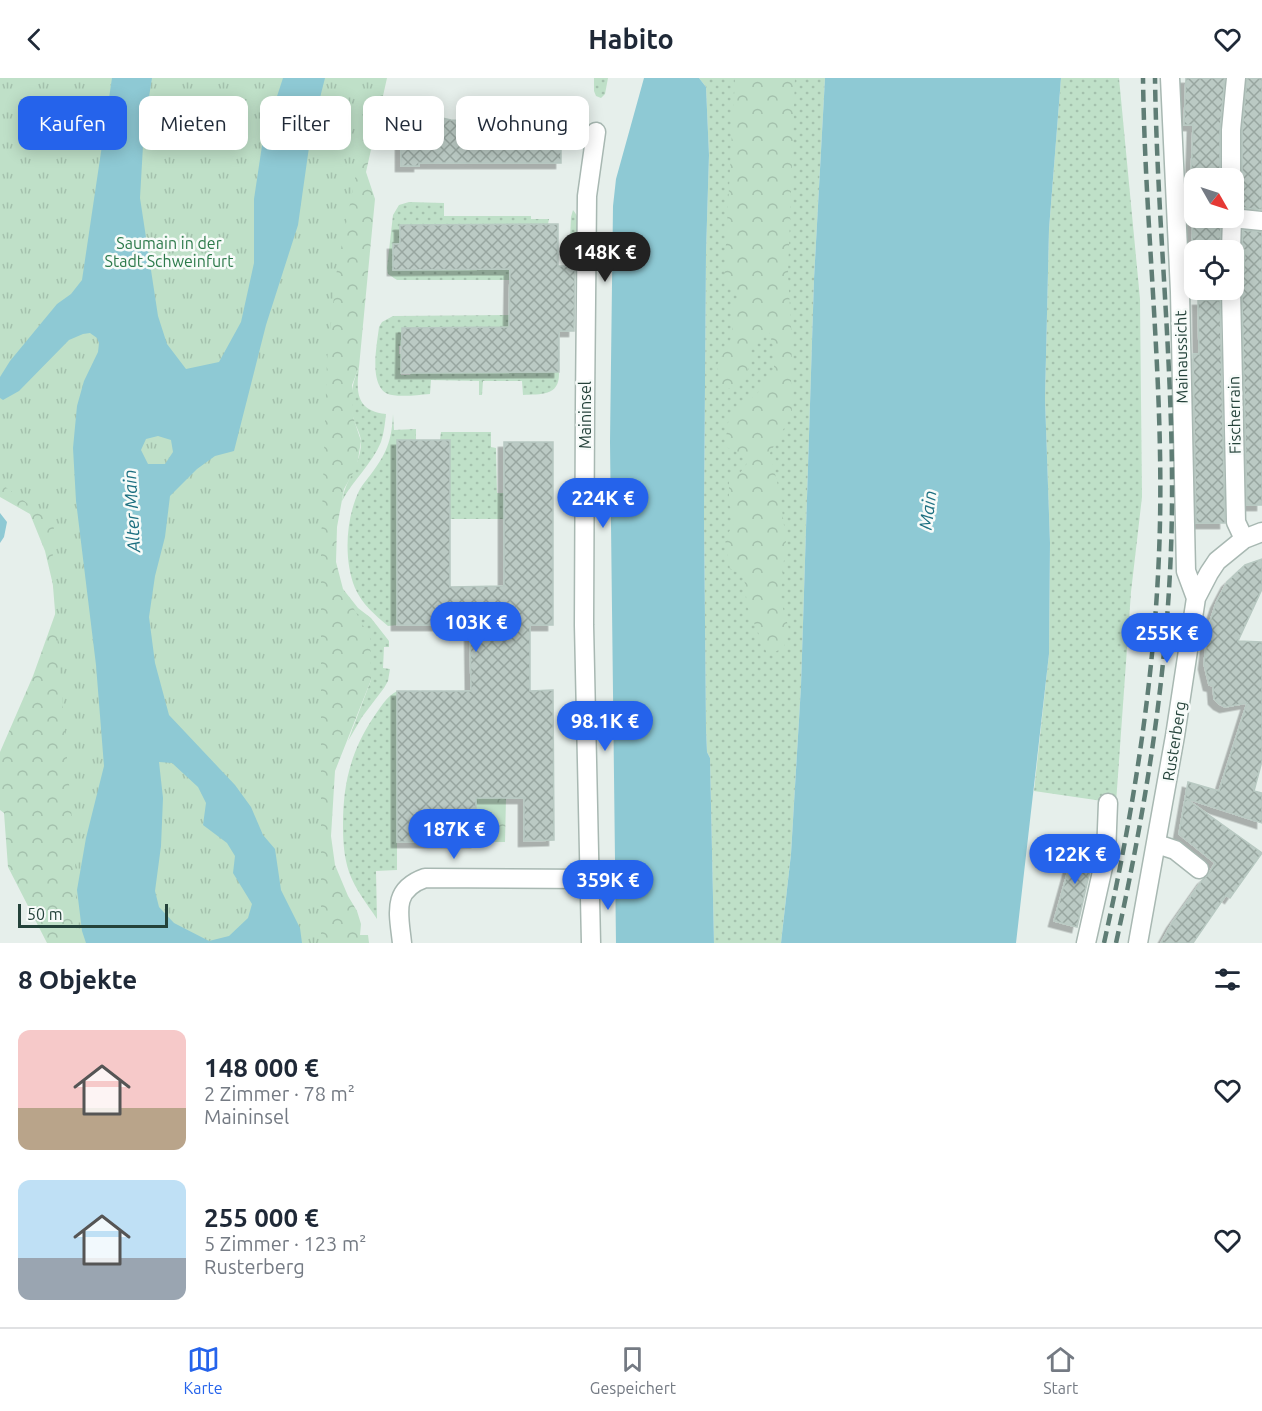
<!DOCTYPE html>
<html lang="de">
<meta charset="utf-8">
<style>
:root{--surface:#fff;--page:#f2f2f3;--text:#1f2937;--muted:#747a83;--line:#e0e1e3;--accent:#2563eb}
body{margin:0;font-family:Ubuntu,sans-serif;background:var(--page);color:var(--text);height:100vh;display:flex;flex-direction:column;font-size:22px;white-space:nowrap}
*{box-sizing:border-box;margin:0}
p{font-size:20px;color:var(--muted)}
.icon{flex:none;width:33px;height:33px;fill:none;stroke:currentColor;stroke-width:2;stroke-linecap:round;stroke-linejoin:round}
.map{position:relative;height:865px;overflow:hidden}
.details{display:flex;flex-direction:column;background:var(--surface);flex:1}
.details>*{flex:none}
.top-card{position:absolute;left:18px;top:18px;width:600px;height:54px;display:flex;gap:12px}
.needle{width:39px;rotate:129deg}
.fabs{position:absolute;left:1184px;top:90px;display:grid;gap:12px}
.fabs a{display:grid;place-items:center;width:60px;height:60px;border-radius:12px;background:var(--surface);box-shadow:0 3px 15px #0003;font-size:30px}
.scale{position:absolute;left:18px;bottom:15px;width:150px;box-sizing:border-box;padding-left:6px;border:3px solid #24423a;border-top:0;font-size:16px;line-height:21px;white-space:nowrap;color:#24423a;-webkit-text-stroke:4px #f7fbf9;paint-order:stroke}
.price{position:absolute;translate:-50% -51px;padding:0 14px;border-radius:21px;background:var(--accent);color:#fff;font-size:20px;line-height:39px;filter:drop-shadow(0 2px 3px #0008)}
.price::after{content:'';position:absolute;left:50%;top:36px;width:18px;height:14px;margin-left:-9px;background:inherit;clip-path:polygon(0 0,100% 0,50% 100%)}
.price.on{background:#222;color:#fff}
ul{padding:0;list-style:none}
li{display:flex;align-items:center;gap:18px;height:150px;padding:0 18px}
li span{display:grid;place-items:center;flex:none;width:168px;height:120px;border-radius:12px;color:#555}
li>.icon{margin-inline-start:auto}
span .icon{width:72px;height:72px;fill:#fffc;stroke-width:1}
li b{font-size:26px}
h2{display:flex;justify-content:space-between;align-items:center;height:72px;padding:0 18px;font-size:26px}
.chip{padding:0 21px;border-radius:12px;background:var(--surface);box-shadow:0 3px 15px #0003;font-size:21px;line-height:54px}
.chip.on{background:var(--accent);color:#fff}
header{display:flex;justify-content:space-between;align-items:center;height:78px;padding:0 18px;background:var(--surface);font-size:27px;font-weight:700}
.tabs{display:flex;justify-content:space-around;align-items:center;height:84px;border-top:2px solid var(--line);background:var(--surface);font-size:16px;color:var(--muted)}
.tabs a{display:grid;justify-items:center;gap:3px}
.tabs .on{color:var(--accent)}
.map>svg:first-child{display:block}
.grass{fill:url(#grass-dots)}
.forest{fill:url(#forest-crowns)}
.park{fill:url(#park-tufts)}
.water{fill:#8ec9d4;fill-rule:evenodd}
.building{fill:url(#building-cross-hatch);stroke:#b8c9c2;stroke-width:1.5;filter:url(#shadow)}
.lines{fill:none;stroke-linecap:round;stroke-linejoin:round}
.minor-casing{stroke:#a8b8b2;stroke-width:21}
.minor{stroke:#fff;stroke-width:18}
.rail{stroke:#5f7d75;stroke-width:4.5;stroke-dasharray:12 6;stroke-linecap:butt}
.labels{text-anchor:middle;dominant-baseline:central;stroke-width:5;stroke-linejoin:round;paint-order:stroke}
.park-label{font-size:16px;fill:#2d7a4b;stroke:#f7fbf9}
.street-label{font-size:16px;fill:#24423a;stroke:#f7fbf9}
.water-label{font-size:18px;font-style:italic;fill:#1c6f80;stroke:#f7fbf9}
</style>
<header><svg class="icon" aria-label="back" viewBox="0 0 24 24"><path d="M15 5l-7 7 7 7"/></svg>Habito<svg class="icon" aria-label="heart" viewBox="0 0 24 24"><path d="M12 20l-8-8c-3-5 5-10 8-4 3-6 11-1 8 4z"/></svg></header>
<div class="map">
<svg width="1262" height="865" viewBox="0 0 1262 865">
<defs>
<pattern id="grass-dots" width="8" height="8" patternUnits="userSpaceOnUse" patternTransform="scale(1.5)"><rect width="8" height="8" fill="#bfe0c8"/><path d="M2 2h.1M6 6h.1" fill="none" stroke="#a4c1ad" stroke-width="1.8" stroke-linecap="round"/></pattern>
<pattern id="forest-crowns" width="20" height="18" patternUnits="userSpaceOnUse" patternTransform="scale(1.5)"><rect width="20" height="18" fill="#bfe0c8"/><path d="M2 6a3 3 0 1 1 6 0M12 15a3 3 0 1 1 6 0" fill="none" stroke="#a4c1ad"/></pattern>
<pattern id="park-tufts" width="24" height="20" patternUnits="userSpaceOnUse" patternTransform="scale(1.5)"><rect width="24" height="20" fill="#bfe0c8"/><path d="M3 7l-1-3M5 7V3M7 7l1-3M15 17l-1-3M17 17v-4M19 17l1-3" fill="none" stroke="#a4c1ad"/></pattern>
<pattern id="building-cross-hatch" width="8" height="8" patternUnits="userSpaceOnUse" patternTransform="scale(1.5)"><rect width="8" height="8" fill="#bbcac4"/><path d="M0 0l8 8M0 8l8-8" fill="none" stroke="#98a6a0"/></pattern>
<filter id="shadow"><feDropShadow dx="-5.5" dy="5.5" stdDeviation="0" flood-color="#0004"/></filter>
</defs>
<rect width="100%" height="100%" fill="#e6efeb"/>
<path class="grass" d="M594,0H608L605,16L601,20L596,18L594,13Z
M699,0H825L814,201L801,608L791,776L781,865H714L710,680L707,674L706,651L704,438L706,175L709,77L706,9Z
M1061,0H1119L1140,221L1142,419L1131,514L1116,725L1034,713L1049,576L1050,465L1045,321L1049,151Z
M409,124L444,125V138H531V141H549L548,146L393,166V192L509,191V202H397L388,196L387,190L393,137L399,127Z
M573,132C584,144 581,170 576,184H569L571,139Z
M509,237V249L399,268V276H401V297H410L411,295L559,294C560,319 541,316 523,317L522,303H483L482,317H479V303L431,302L430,316C418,317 404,319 392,317C367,313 377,267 379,249L382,244L393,238Z
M359,289C356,315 356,332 386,336C385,345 384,355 381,364C372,386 353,402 342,423C345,402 360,389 361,366C362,357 355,348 353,339C349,321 352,306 359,289Z
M393,336L394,352L416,351V362H397V547L388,548C375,537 362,526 355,510C343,481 346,438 360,411C364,404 370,398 374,392C388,373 392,359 393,336Z
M441,354H491V369L496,370L497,415H504V441H450V362H440Z
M343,511L358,530L371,540L389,563V569H384L383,590L390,591L388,603L384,610L362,639L348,663L371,602Z
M397,613V792L376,793L377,841C367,826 355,811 349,794C344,779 343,763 343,748C343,707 350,675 373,640C380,630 386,619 397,613Z"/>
<path class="forest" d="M333,0H387L366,94L375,121L359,289L352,307L353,339L361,363L357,388L344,411L337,449L336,484L343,511L370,560L371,602L335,693L331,758L335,787L348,818L357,833L361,846L360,857H368L369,865H308Z
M735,0H795L788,196L792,264L791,300L792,336L770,375L780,416L786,463L780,520L789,551L784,569L768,578L747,528L744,497L730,491L725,461L735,443L729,426V396L740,395L751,380L726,369L727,346L742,325L755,318L774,295V271L769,254L751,268L748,293L732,310H721L717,287L733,257L731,236L738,217L724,202Z
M32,179L102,865H47L8,789L4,735L0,732V674L33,598L58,528L45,473L30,436L0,419V303Z
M476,720H506L505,764H476Z"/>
<path class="park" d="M0,0H375L337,191L327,282L321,469V865H77L75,779L52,496L54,445L0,405Z"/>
<path class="water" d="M112,0H152L144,50L140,120L158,238L167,266L186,291L219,284L241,244L254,185V121L263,61L283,0H325L311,55L298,147L266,247L234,373L215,378L197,391L170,418L165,459L155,498L149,539L155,585L169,637L235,707L251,729L263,757L275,771L281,812L300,850L302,865H86L82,853L77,812L86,760L104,688L96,587L76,423L73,370L77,328L84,303L98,274L99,265L97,260L90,255L83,256L69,262L19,313L3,322L0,320V299L10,283L57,226L71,216L82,202ZM158,358L171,362L173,374L165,386H148L141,372L146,361ZM159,684L172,685L198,709L206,725L203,747L227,765L235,778L233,795L252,826L248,840L229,858L209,863L174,845L159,829L155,813L161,768L163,720Z
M644,0H699L706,9L709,77L706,175L704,438L706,651L707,674L710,680L714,865H616L610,364L613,128L616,101Z
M825,0H1061L1049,151L1045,321L1050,465L1049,576L1016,865H781L791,776L801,608L814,201Z
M0,435L7,444L4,459L0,465Z"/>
<path class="building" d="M1186,0H1225L1220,51V100H1191L1193,47H1184Z
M1247,0H1262V132L1238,129L1242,100V53Z
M556,31V33H561V85H419V88H401V34H416L451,42L491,44L530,39Z
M1193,140H1221L1220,172H1192Z
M558,146V188H575L574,253H559V294L401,295L402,250L509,249L510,191L393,192V166H400V147Z
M1243,152L1262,154V427H1247L1242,221L1245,172H1242Z
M1198,222H1220L1225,445H1196L1193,276H1199Z
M397,362H450V509L504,508V364H553V547H530V613L553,612L554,762L524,763V720H476V764H397V613H471L470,547H397Z
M1262,481V511L1238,563L1262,564V683L1254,713L1262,715V745L1185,720L1262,775L1230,820L1226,817L1193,865H1161L1172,845L1203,801L1208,797L1215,785L1179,756L1188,704L1219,713L1247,625L1225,629L1219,626L1214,621L1213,608L1209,607L1204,586L1208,550L1216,525L1227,504L1245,487Z
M1076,764L1093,768L1092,770L1095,771L1077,849L1054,843Z"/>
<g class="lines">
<defs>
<path id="minor" d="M1170,0L1180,214L1186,493L1196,520
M1231,100V52L1236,0
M1232,140L1262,143
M1231,172L1232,140
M1231,212L1236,444L1244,461
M1157,766L1175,772L1199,791
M402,865C399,836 391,812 425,800L590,801
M591,865L584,547L585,327L587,118L596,54
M1086,865L1106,776L1108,725
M1138,865L1175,658L1196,520L1209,495L1217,483L1244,461L1262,454"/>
</defs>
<use href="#minor" class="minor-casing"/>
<use href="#minor" class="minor"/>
<path class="rail" d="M1104,865C1135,727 1157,586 1160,444C1163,296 1145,148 1143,0
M1116,865C1148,720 1171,574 1172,425C1173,283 1157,142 1155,0"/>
</g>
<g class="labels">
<g class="park-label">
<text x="169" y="165">Saumain in der<tspan x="169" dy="18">Stadt Schweinfurt</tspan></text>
</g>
<g class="street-label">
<text transform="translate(1181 279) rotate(-91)">Mainaussicht</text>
<text transform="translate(585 337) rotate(-90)">Maininsel</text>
<text transform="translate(1234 337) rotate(-91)">Fischerrain</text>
<text transform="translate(1174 663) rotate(-81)">Rusterberg</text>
</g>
<g class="water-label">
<text transform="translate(927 432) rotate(-83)">Main</text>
<text transform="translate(131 433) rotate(-93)">Alter Main</text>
</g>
</g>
</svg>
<div class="fabs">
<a><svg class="needle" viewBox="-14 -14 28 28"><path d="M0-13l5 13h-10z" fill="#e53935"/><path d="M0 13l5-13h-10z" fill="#747a83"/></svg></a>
<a><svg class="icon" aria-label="locate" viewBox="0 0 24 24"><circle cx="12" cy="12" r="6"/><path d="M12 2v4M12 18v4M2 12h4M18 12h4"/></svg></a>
</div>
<div class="scale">50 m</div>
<b class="price on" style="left:605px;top:205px">148K €</b>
<b class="price" style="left:603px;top:451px">224K €</b>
<b class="price" style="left:476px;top:575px">103K €</b>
<b class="price" style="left:1167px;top:586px">255K €</b>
<b class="price" style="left:605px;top:674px">98.1K €</b>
<b class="price" style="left:454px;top:782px">187K €</b>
<b class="price" style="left:1075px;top:807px">122K €</b>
<b class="price" style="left:608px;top:833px">359K €</b>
<div class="top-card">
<a class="chip on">Kaufen</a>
<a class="chip">Mieten</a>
<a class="chip">Filter</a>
<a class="chip">Neu</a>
<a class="chip">Wohnung</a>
</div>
</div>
<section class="details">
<h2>8 Objekte<svg class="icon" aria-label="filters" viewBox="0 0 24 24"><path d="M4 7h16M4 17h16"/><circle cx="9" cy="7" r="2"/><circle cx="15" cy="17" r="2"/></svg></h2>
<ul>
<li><span style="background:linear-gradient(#f6c9c9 65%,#b9a48a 0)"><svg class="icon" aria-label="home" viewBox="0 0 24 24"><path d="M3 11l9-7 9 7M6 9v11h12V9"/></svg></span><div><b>148 000 €</b><p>2 Zimmer · 78 m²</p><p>Maininsel</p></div><svg class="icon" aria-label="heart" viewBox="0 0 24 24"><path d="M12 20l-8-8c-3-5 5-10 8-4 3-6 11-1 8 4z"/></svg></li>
<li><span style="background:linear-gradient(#bfe0f5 65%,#9aa5b1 0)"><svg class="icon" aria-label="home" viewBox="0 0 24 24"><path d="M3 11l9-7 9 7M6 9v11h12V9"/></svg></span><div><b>255 000 €</b><p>5 Zimmer · 123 m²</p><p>Rusterberg</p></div><svg class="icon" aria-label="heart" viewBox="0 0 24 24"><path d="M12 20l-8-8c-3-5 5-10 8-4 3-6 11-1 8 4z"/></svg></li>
</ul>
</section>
<nav class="tabs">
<a class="on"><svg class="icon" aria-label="map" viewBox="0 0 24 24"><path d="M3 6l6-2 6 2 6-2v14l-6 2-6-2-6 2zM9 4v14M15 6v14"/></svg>Karte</a>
<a><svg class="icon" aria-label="saved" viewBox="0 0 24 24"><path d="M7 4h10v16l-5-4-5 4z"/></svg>Gespeichert</a>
<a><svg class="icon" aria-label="home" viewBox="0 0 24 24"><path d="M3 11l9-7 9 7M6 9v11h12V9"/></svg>Start</a>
</nav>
